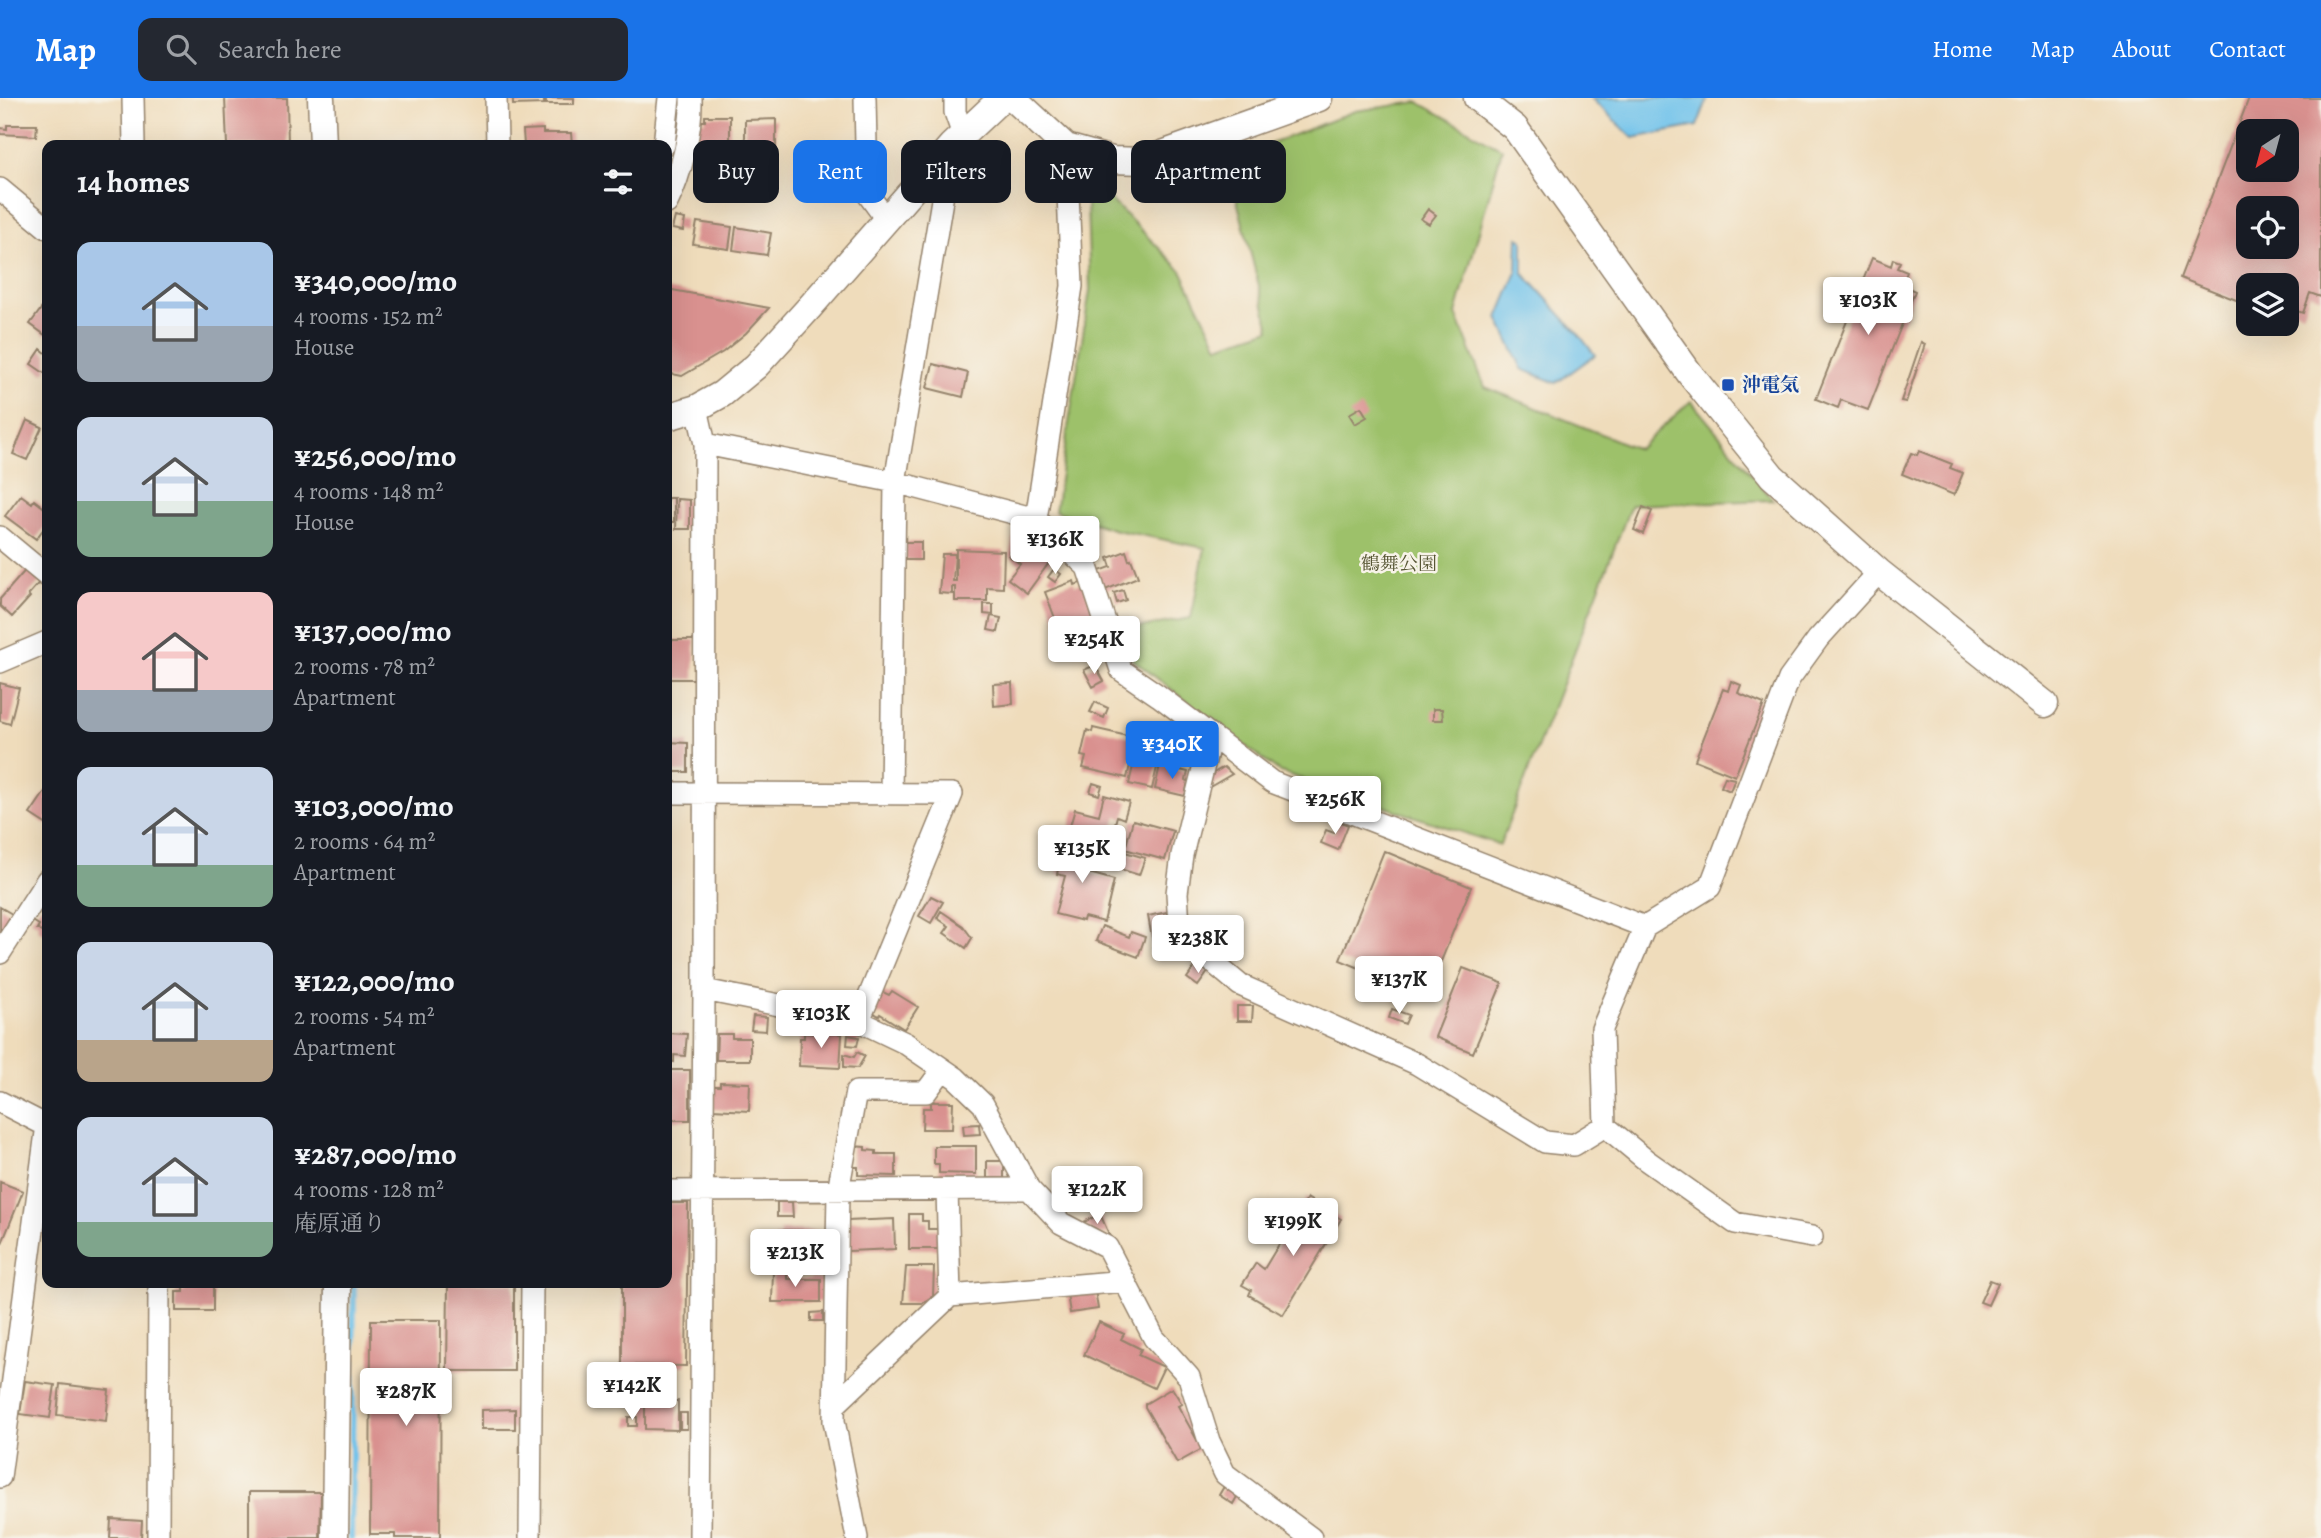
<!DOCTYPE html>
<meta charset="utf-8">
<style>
:root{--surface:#171b24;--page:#242831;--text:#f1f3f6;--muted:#9ea1a6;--accent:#1a73e8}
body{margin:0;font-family:Alegreya,"Noto Serif JP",serif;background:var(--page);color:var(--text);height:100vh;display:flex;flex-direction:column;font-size:26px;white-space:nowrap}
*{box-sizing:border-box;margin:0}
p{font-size:23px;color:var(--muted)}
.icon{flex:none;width:38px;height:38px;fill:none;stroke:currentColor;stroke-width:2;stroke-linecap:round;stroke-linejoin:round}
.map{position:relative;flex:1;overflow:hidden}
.side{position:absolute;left:42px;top:42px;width:630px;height:1148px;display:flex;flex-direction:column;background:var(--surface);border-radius:14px;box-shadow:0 7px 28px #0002}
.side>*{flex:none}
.top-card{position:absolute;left:693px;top:42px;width:665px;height:63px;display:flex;gap:14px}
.needle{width:46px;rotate:216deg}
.tools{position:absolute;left:2236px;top:21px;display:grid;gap:14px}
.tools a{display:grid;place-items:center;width:63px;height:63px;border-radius:14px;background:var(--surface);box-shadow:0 7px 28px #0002;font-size:35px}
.price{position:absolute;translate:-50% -60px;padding:0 16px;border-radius:7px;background:#fff;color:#222;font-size:23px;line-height:46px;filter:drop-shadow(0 2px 4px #0008)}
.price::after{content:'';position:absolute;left:50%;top:42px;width:21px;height:16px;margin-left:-10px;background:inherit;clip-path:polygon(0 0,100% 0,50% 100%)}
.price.on{background:var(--accent);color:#fff}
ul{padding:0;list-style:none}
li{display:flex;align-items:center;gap:21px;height:175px;padding:0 35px}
li span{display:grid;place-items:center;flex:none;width:196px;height:140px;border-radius:14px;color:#555}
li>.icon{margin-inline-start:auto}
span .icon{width:84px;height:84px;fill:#fffc;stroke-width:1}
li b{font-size:30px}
h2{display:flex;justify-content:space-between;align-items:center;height:84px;padding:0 35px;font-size:30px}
.chip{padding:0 24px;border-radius:14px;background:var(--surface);box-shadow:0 7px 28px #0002;font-size:24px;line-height:63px}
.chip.on{background:var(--accent);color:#fff}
header{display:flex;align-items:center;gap:42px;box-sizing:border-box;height:98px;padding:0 35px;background:var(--accent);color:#fff}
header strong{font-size:33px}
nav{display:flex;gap:38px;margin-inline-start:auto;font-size:24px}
.search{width:490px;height:63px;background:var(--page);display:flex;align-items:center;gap:18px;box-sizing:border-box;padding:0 24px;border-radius:14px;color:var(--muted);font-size:26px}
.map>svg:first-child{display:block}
.green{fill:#9dc16b;stroke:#6c7644;stroke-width:2}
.water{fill:#6fc2eb;stroke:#557684;stroke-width:2}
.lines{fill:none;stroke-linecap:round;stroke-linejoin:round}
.stream{stroke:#6fc2eb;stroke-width:6}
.building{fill:#d9918f;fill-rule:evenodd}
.minor-casing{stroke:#95836c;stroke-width:24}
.tertiary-casing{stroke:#95836c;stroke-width:29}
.minor{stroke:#fff;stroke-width:21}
.tertiary{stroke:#fff;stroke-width:26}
.transit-dot{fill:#1a4fb4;stroke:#f7f3e8;stroke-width:2.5}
.labels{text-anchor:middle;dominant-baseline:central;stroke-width:5;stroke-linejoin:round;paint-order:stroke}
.transit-label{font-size:19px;font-weight:bold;fill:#164399;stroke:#f7f3e8;text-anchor:start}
.park-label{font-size:19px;fill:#585735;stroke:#f7f3e8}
</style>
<header>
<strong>Map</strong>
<div class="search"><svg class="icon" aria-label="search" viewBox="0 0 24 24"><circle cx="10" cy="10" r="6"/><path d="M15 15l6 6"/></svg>Search here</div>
<nav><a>Home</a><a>Map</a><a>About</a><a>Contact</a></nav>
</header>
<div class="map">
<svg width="2321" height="1440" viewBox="0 0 2321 1440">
<rect width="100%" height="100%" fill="#f7f3e8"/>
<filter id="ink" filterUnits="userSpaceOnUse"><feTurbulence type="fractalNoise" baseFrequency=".0143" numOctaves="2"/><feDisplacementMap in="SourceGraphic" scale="14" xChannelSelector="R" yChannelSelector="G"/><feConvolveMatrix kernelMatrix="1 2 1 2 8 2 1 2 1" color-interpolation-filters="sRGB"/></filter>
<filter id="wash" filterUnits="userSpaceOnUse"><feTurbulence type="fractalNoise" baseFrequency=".00686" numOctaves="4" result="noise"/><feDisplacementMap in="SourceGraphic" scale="28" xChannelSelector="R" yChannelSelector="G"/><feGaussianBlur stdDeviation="1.57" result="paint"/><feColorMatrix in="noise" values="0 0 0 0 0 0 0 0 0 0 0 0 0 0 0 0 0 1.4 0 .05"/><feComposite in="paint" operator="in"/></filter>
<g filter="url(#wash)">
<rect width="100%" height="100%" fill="#efdcbb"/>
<path class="green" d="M1418,4L1502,51L1456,216L1485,289L1638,351L1691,303L1773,402L1631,407L1500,747L1278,673L1132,561L1116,534L1191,520L1205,450L1116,432L1055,413L1090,192L1086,77L1181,172L1218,248L1270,231L1227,63L1355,13Z"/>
<path class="water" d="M1591,0H1708L1697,28L1633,40Z
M1518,139L1523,142V175L1576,233L1595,257L1556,285L1522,271L1498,220L1517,174Z"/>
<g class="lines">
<path class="stream" d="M667,71L672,49
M351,1440L354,1185"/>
</g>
<g id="blocks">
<path class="building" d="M225,0H287L288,47H227Z
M513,0H544V6L513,7Z
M546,0H574V6H546Z
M2249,0H2321V199L2310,195L2303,215L2294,212L2290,223L2287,222V187H2249V207L2180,180ZM2249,33H2287V72H2249ZM2249,110H2287V149H2249Z
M705,18H730V51H697L696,23H705Z
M776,21V53H745V22Z
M7,27H37L36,38L0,36V30L7,31Z
M543,31V35H571L572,47H524L523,32Z
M1035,57L1052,63L1047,74L1030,68Z
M1428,111L1436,117L1429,126L1421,121Z
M675,119L685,121L683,133L672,131Z
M697,124L732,129L729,151L693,146Z
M736,129L771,135L767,157L733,152Z
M1872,160L1891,168L1893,161L1900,164L1897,170L1907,174L1902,187L1915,193L1868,312L1841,302L1838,310L1816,301Z
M667,191L769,210L746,235L723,254L682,278L667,275Z
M47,203V234L45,237L30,226Z
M1921,244L1925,246L1906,304L1901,303Z
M41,251L47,256V271L44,275L31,266Z
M933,266L968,275L963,299L927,290Z
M1361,309L1367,319L1355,326L1349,316Z
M27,322L42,329L27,362L13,356Z
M1919,353L1952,366L1950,370L1963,375L1954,397L1902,376L1911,355L1917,357Z
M21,397L32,405L34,402L47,412V426L36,441L5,418Z
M667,400H674V424H667Z
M677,401L690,402V431H676Z
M1643,409L1652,413L1643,436L1634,432Z
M1016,429L1043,440L1059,451L1027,495L1008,481L1020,466L1009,458Z
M905,444H921V462H905Z
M956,451L1004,453L1003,490L987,489V503H955V489H952V496L939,495L942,456H955L953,483H956Z
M1126,453L1129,462L1131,461L1138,479L1100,494L1094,475L1111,469L1108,460Z
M29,468L43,480L28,497L30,499L12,519L0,508V501Z
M1054,471L1061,476L1055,484L1048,479Z
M1074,483L1075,487L1083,484L1103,542L1079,551L1071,529L1060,533L1045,494Z
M1123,492L1126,502L1117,505L1114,495Z
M984,506H993V517L984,516Z
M991,518L1001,520L998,534L988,532Z
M667,542H695L694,581H667Z
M1095,567L1104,583L1093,589L1084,572Z
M1731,583L1741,587L1738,595L1764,606L1735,678L1695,662L1723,591L1728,593Z
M0,585L19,590L10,626L0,623Z
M1012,585L1013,606L994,608L993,586Z
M1095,604L1108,610L1104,620L1090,614Z
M1433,611H1442L1443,622H1433Z
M1093,630L1136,640L1127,680L1083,670L1086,659L1081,658L1087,632L1092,634Z
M667,644L688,645V674H667Z
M1137,650L1160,656L1152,691L1129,686Z
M1160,667L1188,674L1186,682L1188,683L1185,698L1155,691Z
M1224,669L1232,676L1208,690L1212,676Z
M1725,679L1735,681L1730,693L1721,689Z
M1093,685L1102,688L1099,697L1090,694Z
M47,691V727L30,716Z
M1104,697L1129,704L1124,721L1117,718L1113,733L1125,736L1121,752L1067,738L1075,711L1099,717Z
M1133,722L1173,733L1165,762L1125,751Z
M1339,723L1348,727L1338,752L1321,745L1326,732L1334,735Z
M1049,732L1062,735L1058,749L1045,746Z
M1065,740L1096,748L1094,755L1087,754L1082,773L1114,782L1104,824L1084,819L1083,823L1055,816L1065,778L1057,776Z
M1384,753L1471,789L1427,898L1340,862Z
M1125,754L1145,760L1139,777L1120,771Z
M931,798L943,804L931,825L919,818Z
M41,808L47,812V838L37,831L39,827L31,822Z
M0,809L12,816L0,835Z
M941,813L963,828L972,840L966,850L944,835L949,828L937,820Z
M1167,814L1174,848L1154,851L1148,818Z
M1102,828L1129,839L1131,834L1145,839L1138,859L1096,843Z
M1197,866L1208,874L1198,888L1187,880Z
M1463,870L1502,885L1473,955L1435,939Z
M892,893L918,909L904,931L880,916L879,918L871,913L883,894L889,897Z
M1237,908H1253L1252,923H1237Z
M1392,911L1409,917L1405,926L1389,920Z
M753,918L767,919L766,933L751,932Z
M667,935L687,936L685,958L674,957V964L667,963Z
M804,935L842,936L840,970L799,968L800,940H804Z
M717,936H732V940H750V962H716Z
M848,937L859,939L857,948L847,947Z
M857,954L865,958L858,970L844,969V956L854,959Z
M667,972H690V1022H667Z
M720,984L750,985L749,1013L713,1011L714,988H720Z
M931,1004H953L952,1031H922L923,1010H931Z
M979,1026L980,1036L964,1037L963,1027Z
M852,1048L865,1049V1052L876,1053V1056H896V1078L858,1077V1069H852Z
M934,1048H976V1076L939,1075V1066H934Z
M987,1063H1004V1080H987Z
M0,1084L23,1093L2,1145L0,1144Z
M1307,1100L1341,1121L1283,1217L1249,1197L1251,1192L1242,1187L1256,1165L1264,1171Z
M777,1104H792L793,1119H777Z
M667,1105H688L686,1268L622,1267V1185H667Z
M909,1116H922V1123H928V1131H938V1151H909Z
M1100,1116L1109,1136L1097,1137L1088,1130L1084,1124Z
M894,1121L895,1151L848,1153L847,1123Z
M780,1132L817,1133V1158L775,1157V1138H780Z
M906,1169H934L933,1198L922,1205H903Z
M773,1173H787V1181H821V1204H772Z
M1990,1182L1998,1185L1988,1207L1980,1204Z
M448,1185H514V1273H447Z
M184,1187L213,1188V1213H176V1194H184Z
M1095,1192L1098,1211L1070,1215L1067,1196Z
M823,1214V1223H811V1215Z
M371,1222H441L440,1440H395V1436H370Z
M1099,1224L1124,1236L1121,1241L1141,1251L1138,1257L1164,1269L1154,1290L1084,1257Z
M25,1283L55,1287L50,1320L20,1316Z
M60,1286L109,1292L106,1323L57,1317Z
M1172,1290L1182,1306L1178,1308L1202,1351L1177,1365L1145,1309V1306Z
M645,1303H678V1332L645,1331Z
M515,1311V1331H482V1312Z
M680,1315H687V1331H680Z
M628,1319H637V1328H628Z
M1226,1385L1240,1393L1233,1406L1219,1397Z
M249,1394H321L320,1440H249Z
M111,1421L142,1423L141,1440H110Z"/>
</g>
</g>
<g filter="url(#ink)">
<use href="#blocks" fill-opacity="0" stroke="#95836c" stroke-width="2"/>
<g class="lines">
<defs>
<path id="minor" d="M133,0L134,47
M496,0L497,47
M865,0L867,95L886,121
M955,0V14L963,37
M664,47L669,0
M0,91L47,130
M667,105C681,77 692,32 691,0
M697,310L705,346L704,892L700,1440
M705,346L895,384L1036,421L1087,469L1121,572L1159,598L1272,684L1645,829L1710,789L1789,581L1818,541L1879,474
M1036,421L1072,188L1066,49
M0,439L47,478
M0,564L47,544
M1211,638L1182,757L1177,795L1179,826L1197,851L1240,887L1417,966L1545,1044L1574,1047L1605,1028L1646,1062L1735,1125L1812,1139
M667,695L952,696L859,923
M891,696L895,384L951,48
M0,855L47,782
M704,892L859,923L905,945L956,980L983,1006L1029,1091L1061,1125L1107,1149L1154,1240L1189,1279L1209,1343L1225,1376L1311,1440
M0,1004L47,1028
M1605,1028L1602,931L1645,829
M947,1092L950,1198
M667,1093L1029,1091
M835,1307L950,1198L1125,1183
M0,1379L47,1027
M158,1440L159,1185
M530,1440L532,1185
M857,1440L834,1323L838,1093L856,994H926L943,971"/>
<path id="tertiary" d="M321,0L323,47
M1013,0L1066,49L1112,62L1143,63L1319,0
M1477,0L1515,30L1690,276L1772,378L1879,474L2045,606
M667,319L697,310L722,296L756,268L809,210L951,48L1002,0
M335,1440L338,1185"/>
</defs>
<use href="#minor" class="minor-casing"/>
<use href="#tertiary" class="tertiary-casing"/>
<use href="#minor" class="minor"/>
<use href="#tertiary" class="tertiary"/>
</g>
</g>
<rect class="transit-dot" x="1721" y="280" width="14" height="14" rx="3.5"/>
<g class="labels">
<g class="transit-label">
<text x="1742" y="287">沖電気</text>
</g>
<g class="park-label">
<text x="1399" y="466">鶴舞公園</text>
</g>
</g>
</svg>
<div class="tools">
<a><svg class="needle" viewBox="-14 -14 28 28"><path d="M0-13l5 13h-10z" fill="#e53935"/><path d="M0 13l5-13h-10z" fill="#9ea1a6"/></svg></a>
<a><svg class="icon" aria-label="locate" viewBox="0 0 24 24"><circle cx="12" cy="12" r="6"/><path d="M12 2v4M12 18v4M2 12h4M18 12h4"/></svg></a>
<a><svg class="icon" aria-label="layers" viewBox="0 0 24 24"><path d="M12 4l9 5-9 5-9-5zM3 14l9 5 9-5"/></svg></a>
</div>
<b class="price" style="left:1868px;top:239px">¥103K</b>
<b class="price" style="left:1055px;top:478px">¥136K</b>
<b class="price" style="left:1094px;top:578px">¥254K</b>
<b class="price on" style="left:1172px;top:683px">¥340K</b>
<b class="price" style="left:1335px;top:738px">¥256K</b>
<b class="price" style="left:1082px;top:787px">¥135K</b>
<b class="price" style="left:1198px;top:877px">¥238K</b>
<b class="price" style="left:1399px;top:918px">¥137K</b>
<b class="price" style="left:821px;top:952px">¥103K</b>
<b class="price" style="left:1097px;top:1128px">¥122K</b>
<b class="price" style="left:1293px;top:1160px">¥199K</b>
<b class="price" style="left:795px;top:1191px">¥213K</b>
<b class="price" style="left:632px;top:1324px">¥142K</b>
<b class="price" style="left:406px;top:1330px">¥287K</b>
<div class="top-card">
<a class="chip">Buy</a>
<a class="chip on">Rent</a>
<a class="chip">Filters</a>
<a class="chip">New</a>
<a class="chip">Apartment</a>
</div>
<section class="side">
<h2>14 homes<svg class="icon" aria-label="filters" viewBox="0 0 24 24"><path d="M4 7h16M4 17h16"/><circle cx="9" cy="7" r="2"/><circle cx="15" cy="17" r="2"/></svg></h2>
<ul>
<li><span style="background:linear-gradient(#a9c7e8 60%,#9aa5b1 0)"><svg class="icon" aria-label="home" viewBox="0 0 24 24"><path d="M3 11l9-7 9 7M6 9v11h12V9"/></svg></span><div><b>¥340,000/mo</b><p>4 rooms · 152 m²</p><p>House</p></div></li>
<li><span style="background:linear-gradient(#c9d6e8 60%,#7fa58c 0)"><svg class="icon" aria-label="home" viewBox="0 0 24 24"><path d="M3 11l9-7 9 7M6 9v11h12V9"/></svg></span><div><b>¥256,000/mo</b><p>4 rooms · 148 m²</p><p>House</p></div></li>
<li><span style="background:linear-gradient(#f6c9c9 70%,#9aa5b1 0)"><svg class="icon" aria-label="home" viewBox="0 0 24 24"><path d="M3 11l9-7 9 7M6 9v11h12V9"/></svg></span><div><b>¥137,000/mo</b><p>2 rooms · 78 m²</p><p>Apartment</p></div></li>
<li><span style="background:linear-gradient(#c9d6e8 70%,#7fa58c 0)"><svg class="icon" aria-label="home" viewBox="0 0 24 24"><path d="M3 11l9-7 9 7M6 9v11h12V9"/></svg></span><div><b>¥103,000/mo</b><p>2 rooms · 64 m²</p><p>Apartment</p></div></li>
<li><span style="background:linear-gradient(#c9d6e8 70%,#b9a48a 0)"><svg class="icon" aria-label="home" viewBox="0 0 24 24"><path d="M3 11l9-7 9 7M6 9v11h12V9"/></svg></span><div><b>¥122,000/mo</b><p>2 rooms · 54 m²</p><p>Apartment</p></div></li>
<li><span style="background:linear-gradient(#c9d6e8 75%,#7fa58c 0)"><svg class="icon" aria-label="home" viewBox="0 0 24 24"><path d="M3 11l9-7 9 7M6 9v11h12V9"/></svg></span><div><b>¥287,000/mo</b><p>4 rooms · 128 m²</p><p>庵原通り</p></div></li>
</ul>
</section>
</div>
